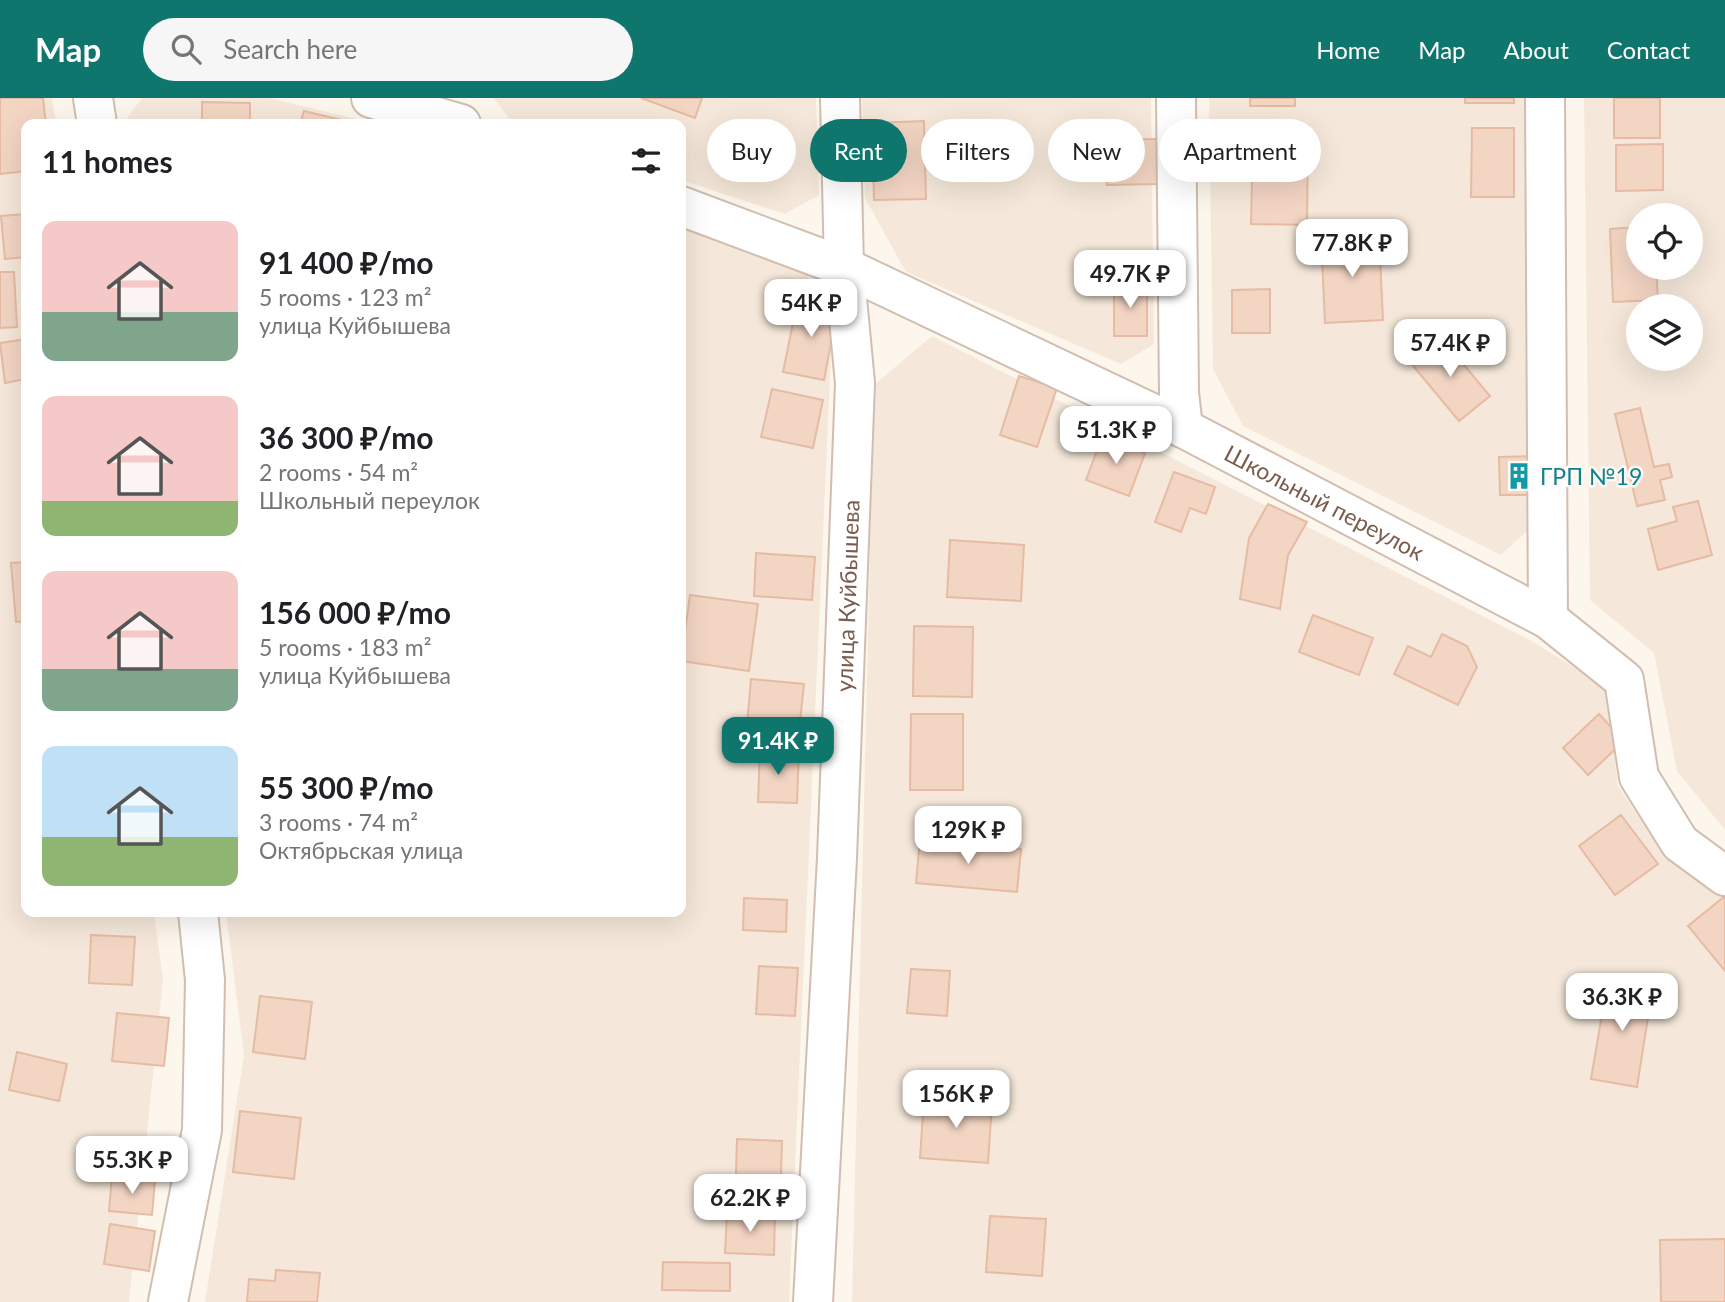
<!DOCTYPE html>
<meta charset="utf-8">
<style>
:root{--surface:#fff;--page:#f6f6f6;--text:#202124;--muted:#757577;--accent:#0f766e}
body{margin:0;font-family:Lato,sans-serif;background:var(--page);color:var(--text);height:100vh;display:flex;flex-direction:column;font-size:26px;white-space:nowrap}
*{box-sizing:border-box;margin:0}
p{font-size:23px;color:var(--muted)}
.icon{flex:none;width:38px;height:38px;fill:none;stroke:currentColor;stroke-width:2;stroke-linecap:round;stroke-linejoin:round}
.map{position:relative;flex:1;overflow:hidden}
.drawer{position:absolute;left:21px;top:21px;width:665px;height:798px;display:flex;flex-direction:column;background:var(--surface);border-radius:14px;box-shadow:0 7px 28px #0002}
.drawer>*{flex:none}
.top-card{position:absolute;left:707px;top:21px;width:665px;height:63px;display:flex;gap:14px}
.buttons{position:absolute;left:1626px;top:105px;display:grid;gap:14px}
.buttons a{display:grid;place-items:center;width:77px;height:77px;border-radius:50%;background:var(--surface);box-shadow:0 7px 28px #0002;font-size:35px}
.price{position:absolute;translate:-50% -60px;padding:0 16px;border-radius:14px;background:#fff;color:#222;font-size:23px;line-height:46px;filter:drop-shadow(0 2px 4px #0008)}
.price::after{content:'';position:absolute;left:50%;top:42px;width:21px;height:16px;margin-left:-10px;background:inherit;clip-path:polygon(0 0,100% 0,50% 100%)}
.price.selected{background:var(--accent);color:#fff}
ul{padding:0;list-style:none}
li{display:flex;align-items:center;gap:21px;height:175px;padding:0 21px}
li span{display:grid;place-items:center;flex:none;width:196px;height:140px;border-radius:14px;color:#555}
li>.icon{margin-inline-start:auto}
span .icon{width:84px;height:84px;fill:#fffc;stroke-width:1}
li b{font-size:30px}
h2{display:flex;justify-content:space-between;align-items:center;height:84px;padding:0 21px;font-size:30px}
.tag{padding:0 24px;border-radius:32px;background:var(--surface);box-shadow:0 7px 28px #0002;font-size:24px;line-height:63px}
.tag.selected{background:var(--accent);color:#fff}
header{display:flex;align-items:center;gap:42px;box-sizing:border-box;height:98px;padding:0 35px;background:var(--accent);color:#fff}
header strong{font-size:33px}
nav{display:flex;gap:38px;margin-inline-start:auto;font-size:24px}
.search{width:490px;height:63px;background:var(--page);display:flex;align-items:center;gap:18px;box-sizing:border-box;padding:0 24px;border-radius:38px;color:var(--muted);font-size:26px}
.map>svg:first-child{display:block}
.residential{fill:#f5e8da;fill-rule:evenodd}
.building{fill:#f3d5c3;stroke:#e6bba3;stroke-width:2}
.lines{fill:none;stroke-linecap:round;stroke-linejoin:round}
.minor-casing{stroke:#d1beb0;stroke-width:42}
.minor{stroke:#fff;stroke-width:38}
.labels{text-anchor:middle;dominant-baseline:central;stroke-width:5;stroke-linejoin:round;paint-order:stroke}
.culture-label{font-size:23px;fill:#0d838f;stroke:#fffaf3;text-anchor:start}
.street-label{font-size:23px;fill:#7a5c4d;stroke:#fffaf3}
</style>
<header>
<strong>Map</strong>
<div class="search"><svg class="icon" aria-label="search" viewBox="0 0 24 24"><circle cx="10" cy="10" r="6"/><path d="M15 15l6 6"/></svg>Search here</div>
<nav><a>Home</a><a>Map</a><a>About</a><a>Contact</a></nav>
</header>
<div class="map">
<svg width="1725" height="1204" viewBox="0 0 1725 1204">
<rect width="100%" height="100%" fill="#fdf6ec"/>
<path class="residential" d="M0,0H52L56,26H26V814H154L163,883L129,1204H0Z
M142,0H269L377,26H128L127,20Z
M493,0H816L819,97L785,116L681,82V26H514Z
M862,0H1151L1154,246L1121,266L906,174L865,100Z
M1209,0H1528L1531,429L1501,457L1243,328L1213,271Z
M1584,0H1725V732L1677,673L1654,555L1590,502ZM1638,117H1690V170H1638ZM1638,208H1690V261H1638Z
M681,127L804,171L832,233L789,1204H205L244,957L226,814H681Z
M932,238L1530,542L1606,589L1618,688L1664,756L1725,800V1204H852L874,287Z"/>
<path class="building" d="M0,0H43L46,26H26V73L0,76Z
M641,0H702L695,20Z
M1250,0H1295V8H1250Z
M1465,0H1514V5H1465Z
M1614,0H1660V40H1614Z
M202,4L250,5V26H202Z
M304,13L358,26H300Z
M924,23L926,101L874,102L872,25Z
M1472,30H1514V99H1471Z
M1253,35L1308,36L1307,127L1251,126Z
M1159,41L1160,86L1107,87V42Z
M1663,46V92L1616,93V47Z
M26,116V159L5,161L1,118Z
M1638,129V170H1656L1658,202L1613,204L1610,131Z
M1379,137L1383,222L1325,225L1321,140Z
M0,174H14L17,229L0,230Z
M1114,186L1147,187V238H1114Z
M1270,191V235H1232V192Z
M798,200L838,208L824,282L783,274Z
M1440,238L1490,298L1459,323L1410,264Z
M26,241V281L5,285L0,245Z
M1019,278L1057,290L1037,349L1000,337Z
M772,291L823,302L813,350L761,339Z
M1640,310L1654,369L1669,366L1672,379L1660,382L1665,402L1637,408L1615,316Z
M1102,339L1145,355L1129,398L1086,382Z
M1539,358L1540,397H1500L1499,359Z
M1174,374L1215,389L1206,416L1190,410L1181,434L1155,424Z
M1698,403L1712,457L1658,472L1648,431L1677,423L1673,409Z
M1268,406L1307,424L1288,457L1280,511L1240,501L1249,440Z
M950,442L1024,447L1021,503L947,499Z
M756,455L815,459L812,502L754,498Z
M26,464V523L16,524L11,465Z
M690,497L758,506L749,573L681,563Z
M1313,517L1373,540L1359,577L1299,554Z
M914,528L973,529L972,599L913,598Z
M1442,536L1467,548L1477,569L1458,607L1394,576L1408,548L1431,559Z
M751,581L804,586L799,633L747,627Z
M911,616H963V692H910Z
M1599,616L1624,643L1588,677L1563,650Z
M760,652L799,653L797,705L758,704Z
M1621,717L1658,766L1615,797L1579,748Z
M920,741L1021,751L1017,794L916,785Z
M1725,798V873L1688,828Z
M744,800L787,802L786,834L743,832Z
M74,814H116V817L74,818Z
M91,837L135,839L132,887L89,885Z
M759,868L798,870L795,918L756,916Z
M911,871L950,873L947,918L907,915Z
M1608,881L1653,888L1637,989L1591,981Z
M260,898L312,904L305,961L253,954Z
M117,915L169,920L164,968L112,963Z
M17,954L67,966L59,1003L9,992Z
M924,1000L992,1005L988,1065L920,1060Z
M240,1013L301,1020L294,1081L233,1074Z
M737,1041L782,1043L780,1109L735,1108Z
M112,1078L155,1082L152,1117L109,1113Z
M727,1114L775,1116L774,1157L725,1155Z
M990,1118L1046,1121L1042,1178L986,1174Z
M110,1126L155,1133L149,1173L104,1166Z
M1725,1141V1204H1661L1660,1142Z
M663,1164L730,1165V1193L662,1192Z
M276,1172L320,1175L317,1204H247L249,1181L275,1183Z"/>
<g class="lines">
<defs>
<g id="minor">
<path d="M93,0L97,26"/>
<path d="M371,0L461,26"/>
<path d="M1176,0L1179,295L1183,330"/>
<path d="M1545,0L1548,521"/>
<path id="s1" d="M681,108L844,169L1183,330L1548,521L1624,582L1639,679L1680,745L1725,778"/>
<path d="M168,1204L202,1032L205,882L198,814"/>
<path id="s2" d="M813,1204L837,760L855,285L844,169L840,0"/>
</g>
</defs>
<use href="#minor" class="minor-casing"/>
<use href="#minor" class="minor"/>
</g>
<defs>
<symbol id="building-bare" viewBox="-9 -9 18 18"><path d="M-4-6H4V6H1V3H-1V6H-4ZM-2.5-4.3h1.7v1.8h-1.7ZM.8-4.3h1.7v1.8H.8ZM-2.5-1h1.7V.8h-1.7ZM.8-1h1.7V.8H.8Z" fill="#0f9aa8" stroke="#fffaf3" stroke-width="2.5" paint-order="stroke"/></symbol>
</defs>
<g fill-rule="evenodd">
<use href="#building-bare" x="1500" y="359" width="38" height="38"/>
</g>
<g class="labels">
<g class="culture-label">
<text x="1540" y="378">ГРП №19</text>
</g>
<g class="street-label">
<text stroke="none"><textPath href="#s1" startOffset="709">Школьный переулок</textPath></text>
<text stroke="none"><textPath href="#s2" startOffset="707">улица Куйбышева</textPath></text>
</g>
</g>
</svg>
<div class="buttons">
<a><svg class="icon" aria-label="locate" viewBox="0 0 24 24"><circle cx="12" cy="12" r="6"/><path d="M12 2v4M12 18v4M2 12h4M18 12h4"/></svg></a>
<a><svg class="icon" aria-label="layers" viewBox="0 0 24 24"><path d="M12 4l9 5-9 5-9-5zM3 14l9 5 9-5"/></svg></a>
</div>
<b class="price" style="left:1352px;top:181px">77.8K ₽</b>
<b class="price" style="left:1130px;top:212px">49.7K ₽</b>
<b class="price" style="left:811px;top:241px">54K ₽</b>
<b class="price" style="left:1450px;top:281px">57.4K ₽</b>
<b class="price" style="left:1116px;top:368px">51.3K ₽</b>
<b class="price selected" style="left:778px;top:679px">91.4K ₽</b>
<b class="price" style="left:968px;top:768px">129K ₽</b>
<b class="price" style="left:1622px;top:935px">36.3K ₽</b>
<b class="price" style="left:956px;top:1032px">156K ₽</b>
<b class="price" style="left:132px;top:1098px">55.3K ₽</b>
<b class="price" style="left:750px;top:1136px">62.2K ₽</b>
<div class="top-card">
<a class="tag">Buy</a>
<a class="tag selected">Rent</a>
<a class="tag">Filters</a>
<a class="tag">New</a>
<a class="tag">Apartment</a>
</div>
<section class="drawer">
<h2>11 homes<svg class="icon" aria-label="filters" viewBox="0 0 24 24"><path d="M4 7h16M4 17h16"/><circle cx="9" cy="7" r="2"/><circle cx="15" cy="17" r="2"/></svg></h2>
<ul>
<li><span style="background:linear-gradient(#f6c9c9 65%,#7fa58c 0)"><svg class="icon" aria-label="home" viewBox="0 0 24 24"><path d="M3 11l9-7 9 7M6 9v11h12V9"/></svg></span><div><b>91 400 ₽/mo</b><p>5 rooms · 123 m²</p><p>улица Куйбышева</p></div></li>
<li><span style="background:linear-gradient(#f6c9c9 75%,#8fb573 0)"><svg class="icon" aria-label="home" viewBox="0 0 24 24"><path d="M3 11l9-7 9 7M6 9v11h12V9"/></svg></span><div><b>36 300 ₽/mo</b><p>2 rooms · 54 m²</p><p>Школьный переулок</p></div></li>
<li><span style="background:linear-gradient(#f6c9c9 70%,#7fa58c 0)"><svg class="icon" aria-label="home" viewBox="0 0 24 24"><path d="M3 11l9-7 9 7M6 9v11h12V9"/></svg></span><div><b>156 000 ₽/mo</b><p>5 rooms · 183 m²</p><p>улица Куйбышева</p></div></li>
<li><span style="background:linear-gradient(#bfe0f5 65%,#8fb573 0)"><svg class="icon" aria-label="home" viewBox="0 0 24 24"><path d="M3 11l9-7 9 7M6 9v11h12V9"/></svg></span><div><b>55 300 ₽/mo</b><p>3 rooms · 74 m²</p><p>Октябрьская улица</p></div></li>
</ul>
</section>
</div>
